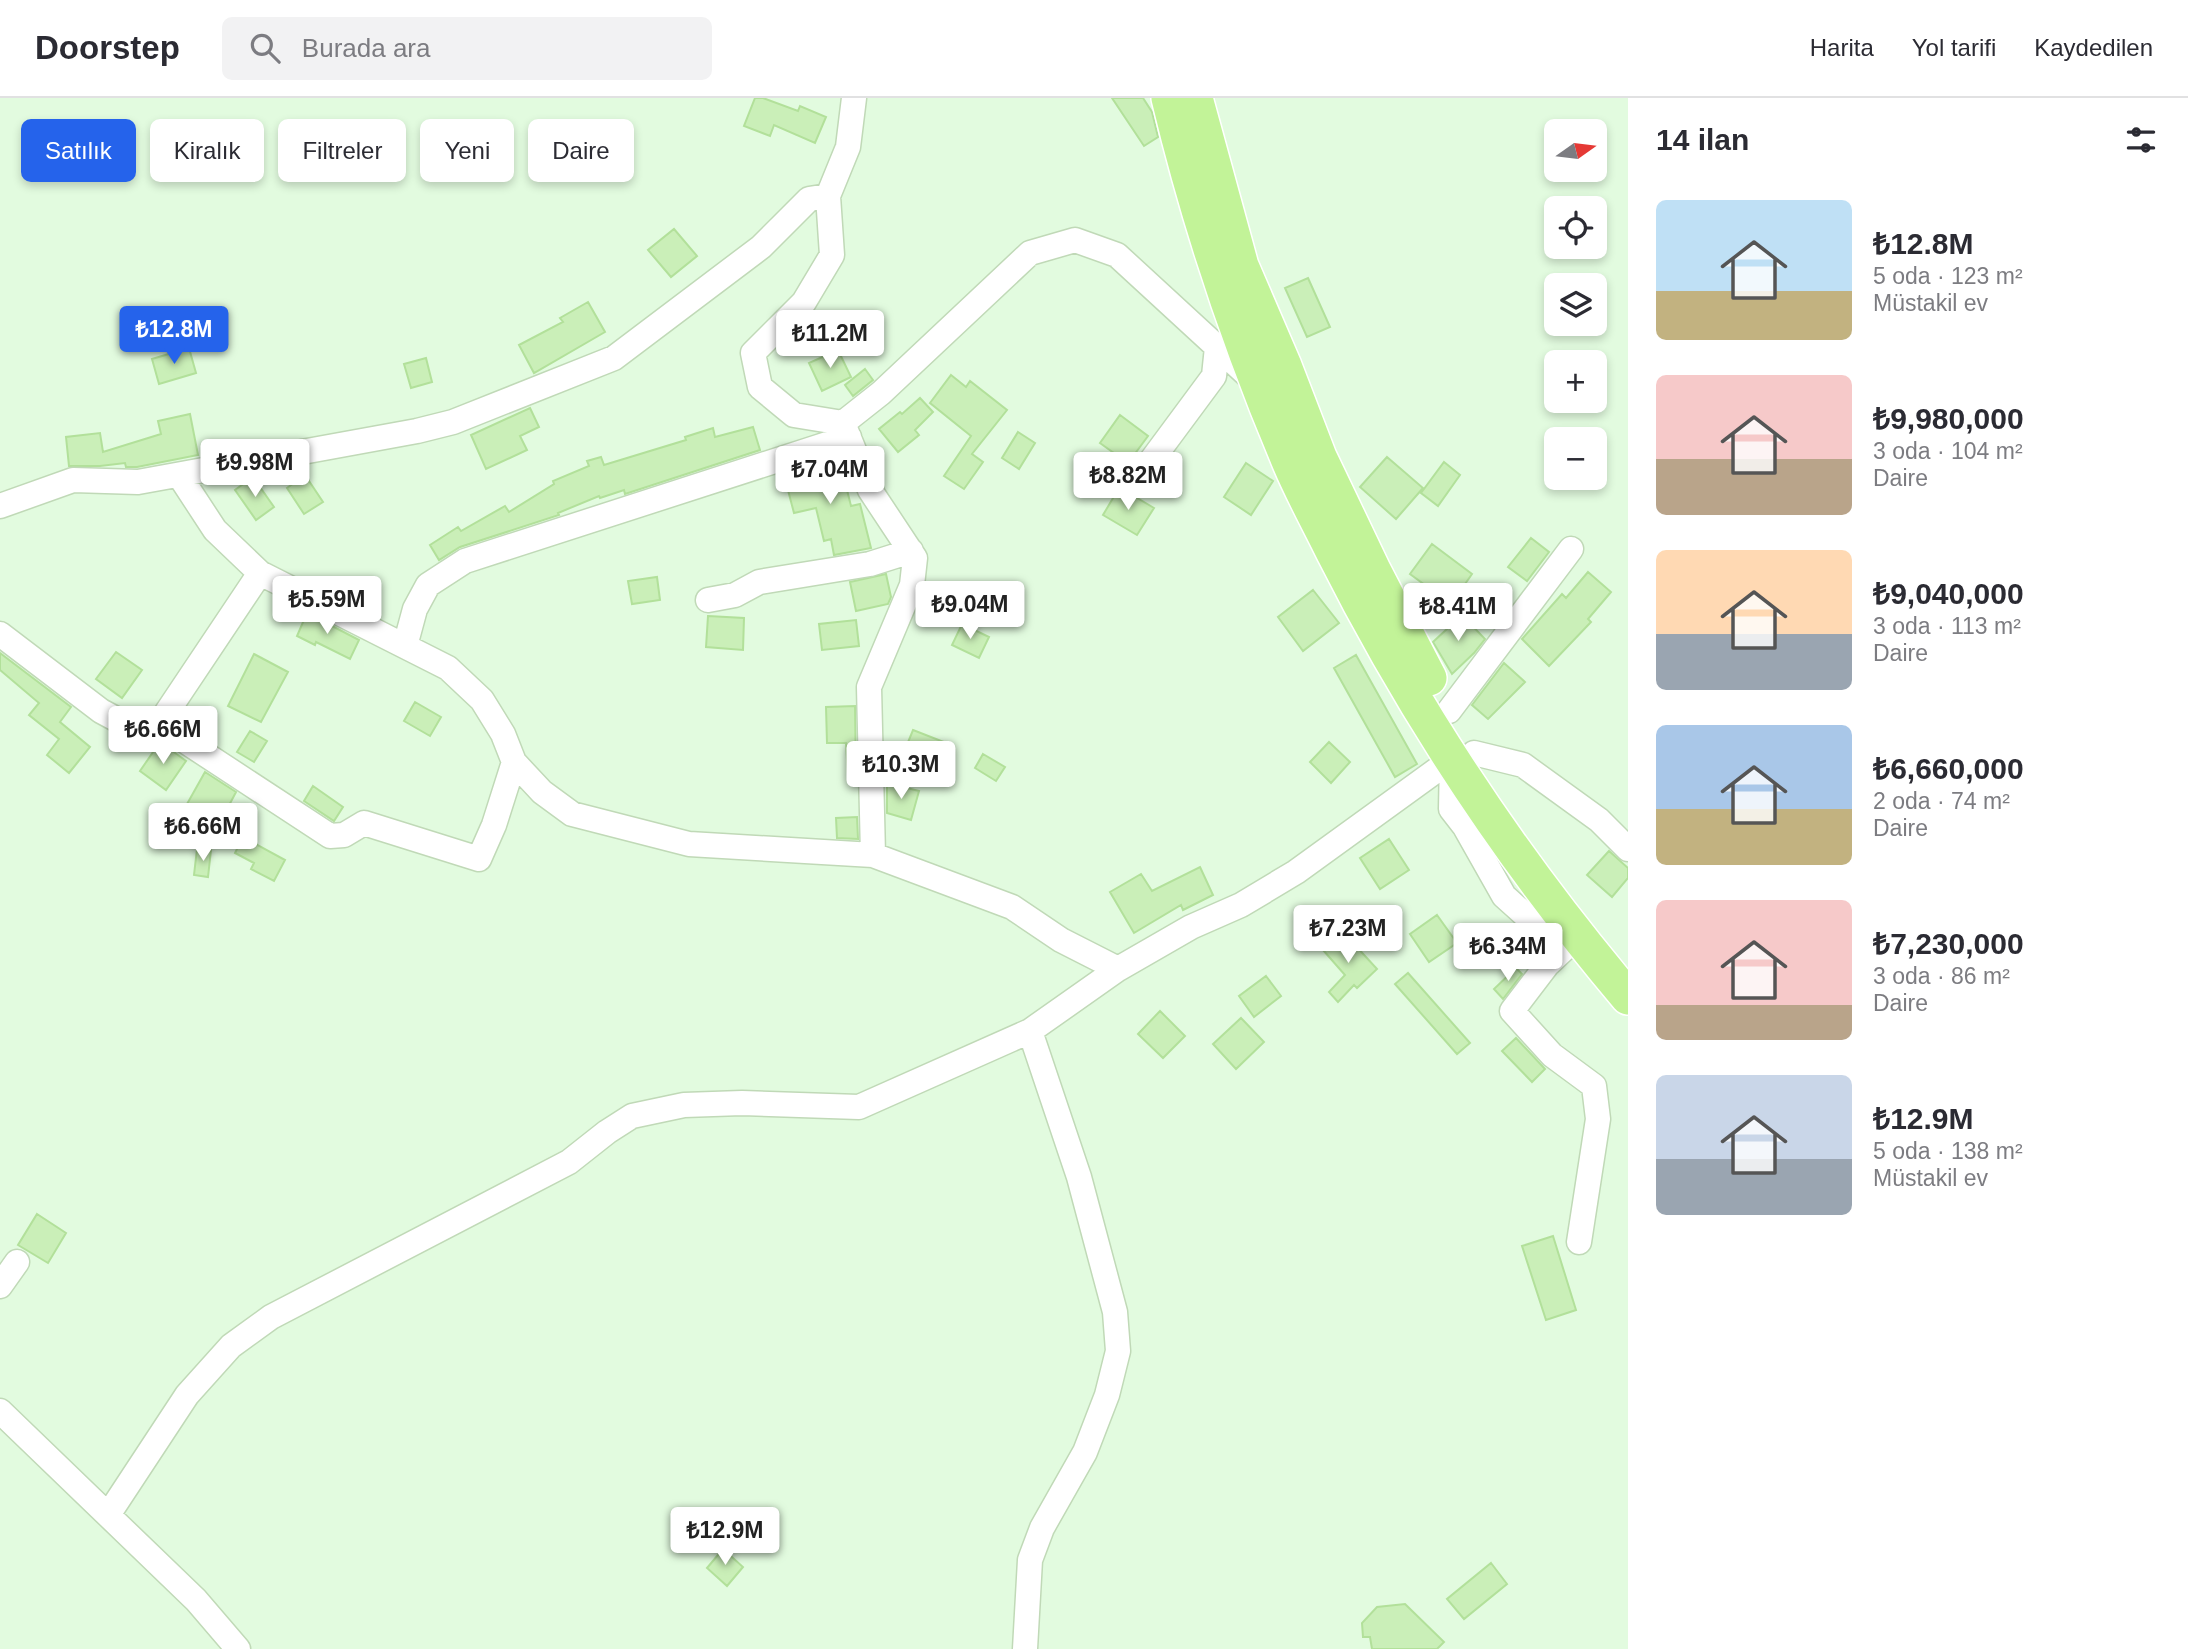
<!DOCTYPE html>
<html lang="tr">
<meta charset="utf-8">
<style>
:root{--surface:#fff;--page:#f2f2f3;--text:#2b2b33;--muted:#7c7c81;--line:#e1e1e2;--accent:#2563eb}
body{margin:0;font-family:Arial,sans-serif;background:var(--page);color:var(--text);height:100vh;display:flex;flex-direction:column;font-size:26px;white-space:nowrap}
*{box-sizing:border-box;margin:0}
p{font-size:23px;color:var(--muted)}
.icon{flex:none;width:38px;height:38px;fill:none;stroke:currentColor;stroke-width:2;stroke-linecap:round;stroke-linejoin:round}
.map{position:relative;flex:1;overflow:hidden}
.side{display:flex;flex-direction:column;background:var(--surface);width:560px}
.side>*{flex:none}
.banner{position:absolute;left:21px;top:21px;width:665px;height:63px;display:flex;gap:14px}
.needle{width:46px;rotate:76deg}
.buttons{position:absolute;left:1544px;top:21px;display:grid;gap:14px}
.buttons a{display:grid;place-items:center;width:63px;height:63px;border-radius:10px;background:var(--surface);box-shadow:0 4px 10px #0003;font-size:35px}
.price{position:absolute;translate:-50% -60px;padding:0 16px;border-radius:7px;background:#fff;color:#222;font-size:23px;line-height:46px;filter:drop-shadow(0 2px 4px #0008)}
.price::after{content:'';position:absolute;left:50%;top:42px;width:21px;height:16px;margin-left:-10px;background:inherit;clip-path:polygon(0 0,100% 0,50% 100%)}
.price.on{background:var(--accent);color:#fff}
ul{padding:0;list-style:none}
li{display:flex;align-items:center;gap:21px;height:175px;padding:0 28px}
li span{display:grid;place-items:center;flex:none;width:196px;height:140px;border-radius:10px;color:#555}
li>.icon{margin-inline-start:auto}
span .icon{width:84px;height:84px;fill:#fffc;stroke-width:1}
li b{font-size:30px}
h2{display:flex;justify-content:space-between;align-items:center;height:84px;padding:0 28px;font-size:30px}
.pill{padding:0 24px;border-radius:10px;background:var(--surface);box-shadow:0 4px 10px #0003;font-size:24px;line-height:63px}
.pill.on{background:var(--accent);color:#fff}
header{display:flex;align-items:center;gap:42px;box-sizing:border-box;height:98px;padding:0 35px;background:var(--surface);border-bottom:2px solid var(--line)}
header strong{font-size:33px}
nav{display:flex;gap:38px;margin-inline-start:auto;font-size:24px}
.search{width:490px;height:63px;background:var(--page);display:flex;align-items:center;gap:18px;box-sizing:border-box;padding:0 24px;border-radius:10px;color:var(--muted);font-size:26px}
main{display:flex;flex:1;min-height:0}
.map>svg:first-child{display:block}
.building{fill:#caefb8;stroke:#b2e09a;stroke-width:2}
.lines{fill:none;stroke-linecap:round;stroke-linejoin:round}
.minor-casing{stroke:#c0d9b7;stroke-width:27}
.highway-casing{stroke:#fff;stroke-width:38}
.minor{stroke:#fff;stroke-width:24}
.highway{stroke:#c2f398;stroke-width:35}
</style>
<header>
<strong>Doorstep</strong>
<div class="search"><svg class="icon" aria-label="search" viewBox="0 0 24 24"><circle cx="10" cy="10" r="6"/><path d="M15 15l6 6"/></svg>Burada ara</div>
<nav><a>Harita</a><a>Yol tarifi</a><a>Kaydedilen</a></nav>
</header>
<main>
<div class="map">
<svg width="1628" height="1551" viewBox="0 0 1628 1551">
<rect width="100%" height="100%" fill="#e2fbdf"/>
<path class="building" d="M755,0H763L798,13L800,8L826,19L815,45L774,27L770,38L744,28Z
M1112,0H1143L1152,14L1158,39L1144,48Z
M674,131L697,158L671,179L648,152Z
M1308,180L1330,229L1307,239L1285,190Z
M588,204L605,234L534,275L519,247L563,224L560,220Z
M189,250L196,275L159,286L152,261Z
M838,252L851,279L822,293L809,265Z
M426,260L432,284L411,290L404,266Z
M865,271L873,282L853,298L845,287Z
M951,277L966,289L970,283L1007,312L972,356L983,364L964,391L944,378L971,338L930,305Z
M920,300L933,314L915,332L919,337L898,354L879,331L900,314L902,316Z
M530,310L539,329L520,338L527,352L486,371L471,337Z
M190,316L198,357L137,369H126L125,365L100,368H69L66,339L100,335L103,354L161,336L158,323Z
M1120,317L1148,338L1128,365L1100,345Z
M753,329L760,352L625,396L624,392L600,400L599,398L558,415L559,417L460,449L439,462L430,447L458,429L461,433L505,408L509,414L554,386L553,383L589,368L587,363L601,359L604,367L686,342L685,339L713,330L715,339Z
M1018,334L1035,345L1019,371L1002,360Z
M1387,359L1423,390L1396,421L1360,389Z
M840,364L851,408L860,406L871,450L834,457L831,441L824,443L816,410L794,415L784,377Z
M1444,364L1460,377L1438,408L1421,395Z
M1246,365L1273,383L1251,417L1224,399Z
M305,377L323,404L304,416L287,390Z
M253,379L274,409L256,422L235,392Z
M1119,390L1126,398L1137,400L1154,410L1137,437L1103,417Z
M1531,440L1549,454L1527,483L1508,469Z
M1432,446L1472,476L1451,506L1410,476Z
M1588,474L1611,494L1588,521L1591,524L1549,568L1522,541L1562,496L1566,500Z
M886,476L891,499L888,506L856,513L850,484Z
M657,479L660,502L632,506L628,483Z
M1313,492L1339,525L1303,553L1278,519Z
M307,515L359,542L350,561L316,544L315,547L297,538Z
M1462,517L1485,541L1474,555L1452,576L1433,544Z
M708,518L744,520L743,552L706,549Z
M856,522L859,548L822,552L819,526Z
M962,526L989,539L979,560L952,547Z
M116,554L142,572L122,600L96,581Z
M0,555L71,609L60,624L90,649L69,675L47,657L59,641L29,617L39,605L0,572Z
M254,556L288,574L261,624L228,608Z
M1356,557L1417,666L1395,679L1334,570Z
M1504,565L1525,584L1488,621L1472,607Z
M415,604L441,619L430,638L404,623Z
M855,608L856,677L848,678L846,645H827L826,609Z
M913,632L944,644L934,671L902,659Z
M250,633L267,643L254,664L237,654Z
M160,644L186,663L166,692L140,673Z
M1329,644L1350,664L1331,685L1310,664Z
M983,656L1005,669L996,683L975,670Z
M205,674L236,694L225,715L210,707L207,744L174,741L176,715H182Z
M887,685L919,693L911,722L887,715Z
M313,688L343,709L334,723L304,703Z
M857,719L858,741L837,740L836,720Z
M243,739L285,762L274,783L251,771L254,765L235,755Z
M1389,741L1409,772L1380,791L1360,760Z
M197,751L211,752L208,779L194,777Z
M1609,753L1628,770V780L1612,799L1587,777Z
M1200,769L1213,797L1183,812L1181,807L1134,835L1110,794L1141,776L1152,793Z
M1437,817L1457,845L1429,864L1410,836Z
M1343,834L1377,871L1357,890L1354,887L1338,904L1329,894L1345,877L1323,852Z
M1516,870L1522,876L1503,901L1494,891Z
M1408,875L1470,945L1457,956L1395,886Z
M1266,878L1281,898L1254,919L1239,898Z
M1160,913L1185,938L1163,960L1138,936Z
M1241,920L1264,944L1236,971L1213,946Z
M1516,940L1545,971L1532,984L1502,953Z
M37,1116L66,1135L48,1165L18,1147Z
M1553,1138L1576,1212L1546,1222L1522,1148Z
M723,1451L743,1469L727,1488L707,1470Z
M1491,1465L1507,1486L1464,1521L1447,1501Z
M1405,1506L1444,1544L1437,1551H1372L1370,1539H1363L1362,1525L1377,1509Z"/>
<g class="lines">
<defs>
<path id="minor" d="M828,98L848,49L854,0
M843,325L870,392L915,460L912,487L869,589L873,757
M179,377L215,432L260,475L448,570L482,602L503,636L514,664L542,694L572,716L689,746L873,757L1012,809L1061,842L1118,871
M1134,386L1214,278L1217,249
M0,408L73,382L138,384L417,333L453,324L614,260L761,149L809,101L828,98L832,157L804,204L753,255L760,289L794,317L843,325L881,295L1030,155L1075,142L1117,157L1254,283
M708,502L735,497L759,484L870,466L911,453
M0,536L101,613L127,627L159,626L330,738L344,737L364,725L479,761L494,727L514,664
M405,548L415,511L428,487L465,463L849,339
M1449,613L1571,451
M159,626L260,475
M1474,655L1523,667L1599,722L1628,751
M1452,661L1451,711L1465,729L1504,798L1524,816L1564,820
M1578,838L1547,867L1512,913L1552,957L1594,988L1598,1021L1579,1144
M0,1188L17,1164
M0,1313L196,1502L238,1551
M108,1417L187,1297L231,1248L271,1219L569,1064L607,1034L632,1018L684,1007L742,1005L859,1009L1030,933L1118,871L1191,829L1241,807L1296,774L1452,661
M1025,1551L1030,1462L1042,1430L1085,1354L1107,1297L1118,1253L1115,1214L1079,1079L1030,933"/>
<path id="highway" d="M1169,0C1199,125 1240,247 1290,365C1303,396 1320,426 1334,455C1414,614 1513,763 1628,899
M1195,0L1241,168L1284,268L1319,359L1373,472L1429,580"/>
</defs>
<use href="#minor" class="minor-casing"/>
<use href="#highway" class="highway-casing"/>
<use href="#minor" class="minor"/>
<use href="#highway" class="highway"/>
</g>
</svg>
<div class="buttons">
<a><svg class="needle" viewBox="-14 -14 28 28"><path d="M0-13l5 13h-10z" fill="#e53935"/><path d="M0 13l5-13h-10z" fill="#7c7c81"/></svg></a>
<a><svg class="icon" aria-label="locate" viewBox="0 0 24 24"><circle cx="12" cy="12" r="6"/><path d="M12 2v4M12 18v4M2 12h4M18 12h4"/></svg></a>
<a><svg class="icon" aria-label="layers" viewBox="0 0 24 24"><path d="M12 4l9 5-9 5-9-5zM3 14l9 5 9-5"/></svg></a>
<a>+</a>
<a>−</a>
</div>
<b class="price on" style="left:174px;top:268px">₺12.8M</b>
<b class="price" style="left:830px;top:272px">₺11.2M</b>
<b class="price" style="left:255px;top:401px">₺9.98M</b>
<b class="price" style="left:830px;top:408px">₺7.04M</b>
<b class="price" style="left:1128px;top:414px">₺8.82M</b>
<b class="price" style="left:327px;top:538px">₺5.59M</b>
<b class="price" style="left:970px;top:543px">₺9.04M</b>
<b class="price" style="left:1458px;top:545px">₺8.41M</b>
<b class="price" style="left:163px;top:668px">₺6.66M</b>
<b class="price" style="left:901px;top:703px">₺10.3M</b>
<b class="price" style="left:203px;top:765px">₺6.66M</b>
<b class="price" style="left:1348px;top:867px">₺7.23M</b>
<b class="price" style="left:1508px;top:885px">₺6.34M</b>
<b class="price" style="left:725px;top:1469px">₺12.9M</b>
<div class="banner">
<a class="pill on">Satılık</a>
<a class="pill">Kiralık</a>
<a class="pill">Filtreler</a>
<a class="pill">Yeni</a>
<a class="pill">Daire</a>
</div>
</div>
<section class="side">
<h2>14 ilan<svg class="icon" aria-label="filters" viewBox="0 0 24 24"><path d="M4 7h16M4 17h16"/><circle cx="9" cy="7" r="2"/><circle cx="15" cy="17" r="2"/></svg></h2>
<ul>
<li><span style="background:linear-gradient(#bfe0f5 65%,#c2b280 0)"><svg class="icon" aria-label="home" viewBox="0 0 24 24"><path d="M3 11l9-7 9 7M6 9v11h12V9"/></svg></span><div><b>₺12.8M</b><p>5 oda · 123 m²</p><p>Müstakil ev</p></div></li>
<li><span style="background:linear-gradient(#f6c9c9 60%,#b9a48a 0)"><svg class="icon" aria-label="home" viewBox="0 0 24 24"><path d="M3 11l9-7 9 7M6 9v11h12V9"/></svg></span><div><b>₺9,980,000</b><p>3 oda · 104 m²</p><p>Daire</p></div></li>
<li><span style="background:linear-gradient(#ffd9b3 60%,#9aa5b1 0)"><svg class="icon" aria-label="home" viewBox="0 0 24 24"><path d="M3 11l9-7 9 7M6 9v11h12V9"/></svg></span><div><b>₺9,040,000</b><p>3 oda · 113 m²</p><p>Daire</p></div></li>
<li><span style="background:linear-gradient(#a9c7e8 60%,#c2b280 0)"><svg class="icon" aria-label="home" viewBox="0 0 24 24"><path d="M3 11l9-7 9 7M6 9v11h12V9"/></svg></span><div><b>₺6,660,000</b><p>2 oda · 74 m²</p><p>Daire</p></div></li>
<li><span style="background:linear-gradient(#f6c9c9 75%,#b9a48a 0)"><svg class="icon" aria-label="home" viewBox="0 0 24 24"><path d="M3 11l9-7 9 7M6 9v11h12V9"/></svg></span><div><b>₺7,230,000</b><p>3 oda · 86 m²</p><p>Daire</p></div></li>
<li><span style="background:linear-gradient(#c9d6e8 60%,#9aa5b1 0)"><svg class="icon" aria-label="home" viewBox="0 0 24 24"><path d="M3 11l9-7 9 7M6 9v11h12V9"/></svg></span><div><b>₺12.9M</b><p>5 oda · 138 m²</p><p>Müstakil ev</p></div></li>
</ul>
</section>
</main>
